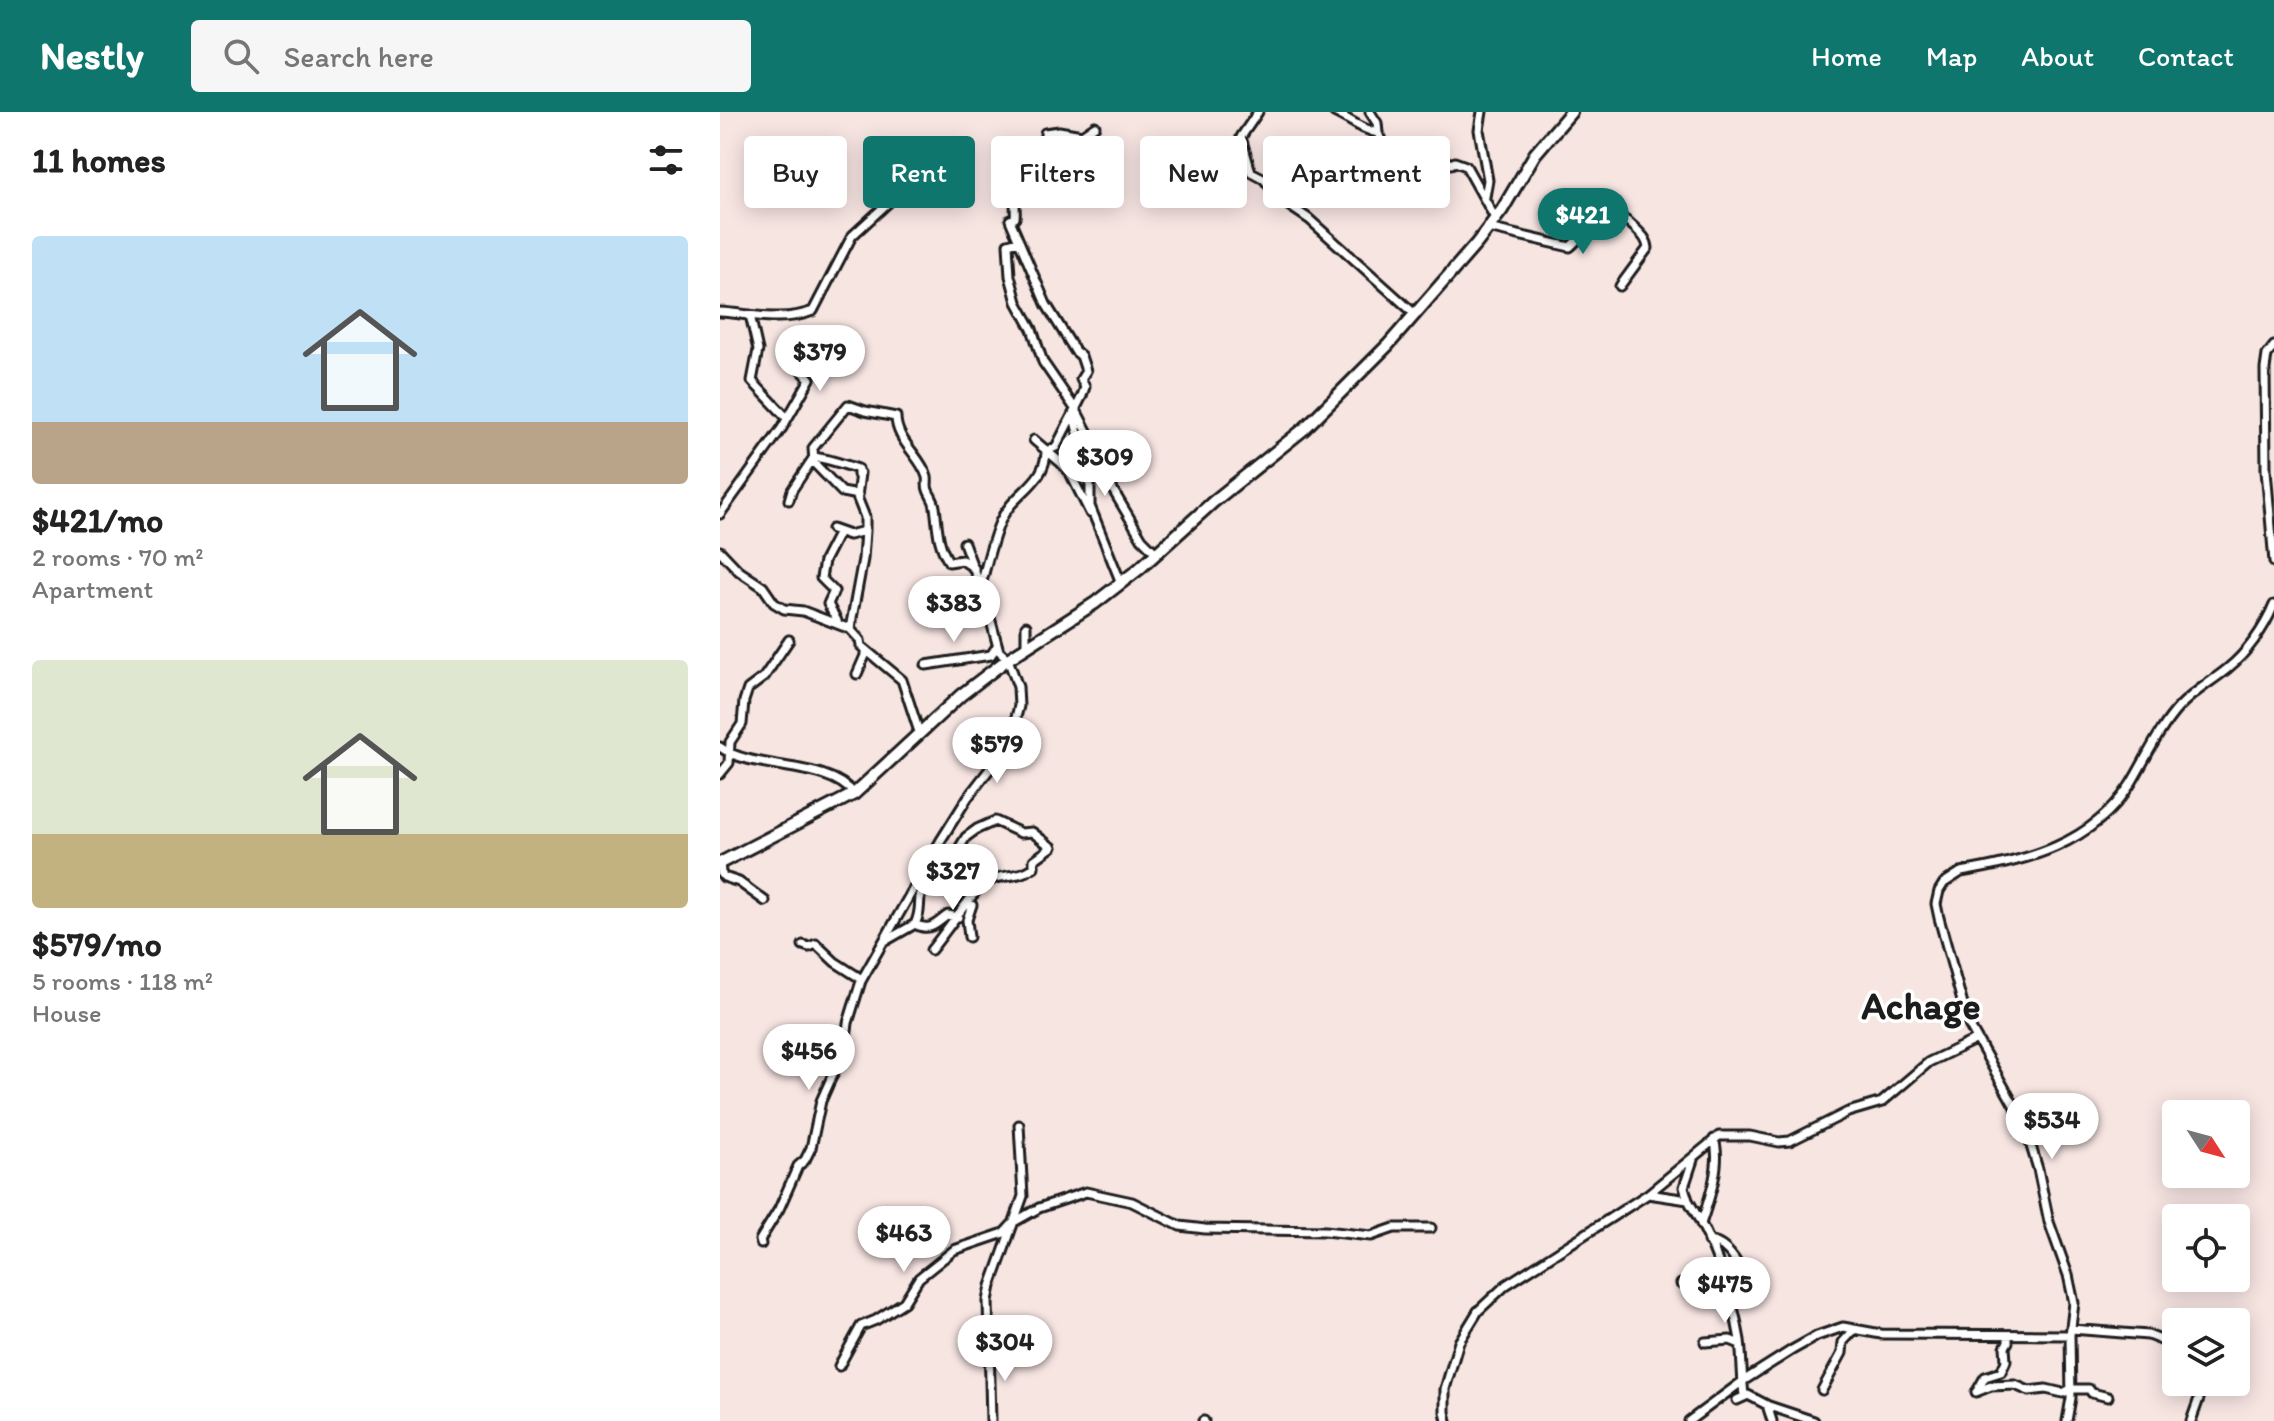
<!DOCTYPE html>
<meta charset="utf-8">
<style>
:root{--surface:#fff;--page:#f6f6f6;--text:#222;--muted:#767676;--accent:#0f766e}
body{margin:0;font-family:Itim,sans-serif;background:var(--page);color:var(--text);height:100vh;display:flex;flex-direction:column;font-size:30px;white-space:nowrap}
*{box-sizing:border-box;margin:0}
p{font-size:26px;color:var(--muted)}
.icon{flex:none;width:44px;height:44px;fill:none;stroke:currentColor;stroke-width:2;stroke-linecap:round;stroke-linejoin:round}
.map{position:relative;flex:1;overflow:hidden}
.drawer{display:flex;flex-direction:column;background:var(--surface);width:720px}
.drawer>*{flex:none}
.guide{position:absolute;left:24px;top:24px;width:760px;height:72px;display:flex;gap:16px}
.needle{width:52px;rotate:126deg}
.tools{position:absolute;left:1442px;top:988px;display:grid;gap:16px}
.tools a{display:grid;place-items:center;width:88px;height:88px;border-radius:8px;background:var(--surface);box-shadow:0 4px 20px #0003;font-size:40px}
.price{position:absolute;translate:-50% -68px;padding:0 18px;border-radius:28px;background:#fff;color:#222;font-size:26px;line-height:52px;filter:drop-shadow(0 2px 4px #0008)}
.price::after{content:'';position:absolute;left:50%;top:48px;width:24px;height:18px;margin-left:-12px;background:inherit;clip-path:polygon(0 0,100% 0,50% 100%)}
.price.active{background:var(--accent);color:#fff}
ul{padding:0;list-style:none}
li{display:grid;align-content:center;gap:16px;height:424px;padding:0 32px}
li span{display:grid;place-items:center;height:248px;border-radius:8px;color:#555}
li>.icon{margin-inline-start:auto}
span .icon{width:144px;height:144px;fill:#fffc;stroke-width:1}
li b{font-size:34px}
h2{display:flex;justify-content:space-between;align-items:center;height:96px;padding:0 32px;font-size:34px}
.pill{padding:0 28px;border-radius:8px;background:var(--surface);box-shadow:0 4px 20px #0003;font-size:28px;line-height:72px}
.pill.active{background:var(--accent);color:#fff}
header{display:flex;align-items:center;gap:48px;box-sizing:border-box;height:112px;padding:0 40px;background:var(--accent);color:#fff}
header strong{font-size:38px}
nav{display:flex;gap:44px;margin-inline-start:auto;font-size:28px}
.search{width:560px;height:72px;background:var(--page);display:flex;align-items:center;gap:20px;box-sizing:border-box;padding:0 28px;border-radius:8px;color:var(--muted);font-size:30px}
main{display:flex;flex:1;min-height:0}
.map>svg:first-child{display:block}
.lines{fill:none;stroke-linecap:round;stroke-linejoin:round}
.street-casing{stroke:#1c1c1c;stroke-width:13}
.secondary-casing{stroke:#1c1c1c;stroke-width:16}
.street{stroke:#fff;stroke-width:7}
.secondary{stroke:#fff;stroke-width:10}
.labels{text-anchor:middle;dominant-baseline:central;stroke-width:7;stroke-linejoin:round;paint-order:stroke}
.quarter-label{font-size:38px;font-weight:bold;fill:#1c1c1c;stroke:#fff}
</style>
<header>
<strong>Nestly</strong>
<div class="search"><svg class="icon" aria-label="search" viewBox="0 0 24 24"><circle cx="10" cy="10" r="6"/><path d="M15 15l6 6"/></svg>Search here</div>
<nav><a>Home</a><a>Map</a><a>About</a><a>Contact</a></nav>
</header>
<main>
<section class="drawer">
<h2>11 homes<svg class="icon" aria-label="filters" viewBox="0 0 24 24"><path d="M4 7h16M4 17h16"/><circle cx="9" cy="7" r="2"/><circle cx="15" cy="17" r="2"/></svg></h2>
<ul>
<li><span style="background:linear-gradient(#bfe0f5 75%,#b9a48a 0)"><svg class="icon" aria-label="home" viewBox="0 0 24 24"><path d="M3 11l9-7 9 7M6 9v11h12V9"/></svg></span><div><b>$421/mo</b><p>2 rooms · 70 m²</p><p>Apartment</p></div></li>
<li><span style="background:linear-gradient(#dfe7d0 70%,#c2b280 0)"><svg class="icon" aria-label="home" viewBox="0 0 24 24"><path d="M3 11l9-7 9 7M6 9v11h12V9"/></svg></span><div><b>$579/mo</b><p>5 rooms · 118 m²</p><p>House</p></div></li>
</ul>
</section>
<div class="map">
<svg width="1554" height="1309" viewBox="0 0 1554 1309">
<rect width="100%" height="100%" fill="#f7e5e2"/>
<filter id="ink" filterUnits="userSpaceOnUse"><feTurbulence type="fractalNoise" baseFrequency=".0125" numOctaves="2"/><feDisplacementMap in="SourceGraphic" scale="16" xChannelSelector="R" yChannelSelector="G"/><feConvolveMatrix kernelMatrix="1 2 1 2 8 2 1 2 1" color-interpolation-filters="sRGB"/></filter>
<g filter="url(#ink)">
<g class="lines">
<defs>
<path id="street" d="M538,0L521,25L531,60L544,67L558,86L589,107L695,202
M614,0C630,7 641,18 658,21L663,33
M650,0L657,11L658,21
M762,0L759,18L768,68L765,85
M689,40L698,42L706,48L719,45L731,52L735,50L746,54L775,106
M768,116L850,135C873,114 886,87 915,116C922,123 927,127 928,136L900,174
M299,129L288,132L290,164L297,190L312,217L323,250L356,298L377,338L393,378L422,427L436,441
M0,200C32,202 62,211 93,199L132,124L205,57L235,36
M30,203L38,238L32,269L67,306
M1554,234L1547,243L1545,257L1546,358L1554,450
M354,305L370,369V394L401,471
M314,328L340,350L350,361L370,401
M138,383L122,380L94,351L93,336L128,293L145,299L176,305C176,329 201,344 207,365C208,369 206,374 208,378C210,384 214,387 215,395C218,416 217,432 229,450L242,448L254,456
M69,388L72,378L94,345C110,347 122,352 138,357V363L140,361L137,385L145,405V419L143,447L130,517L140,528L141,534L182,568L199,620
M0,402L62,316L90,267L72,248V243
M112,417L129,423L145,419
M0,439L19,459L43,475L54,491L64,497L83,499L130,517
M260,477C266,455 271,431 280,410C292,381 326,372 326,339L336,335L362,284L365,275L361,267L366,259L361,244L355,239L326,192L290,108L295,106C296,100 294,92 296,87C307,60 326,57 325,21L339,19L362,23L375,14
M117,509L108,492L114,479L101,466L104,449L119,420
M306,514V536
M206,553L271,543L277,534
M137,562L147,539
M0,635C34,660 108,648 134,682
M0,662L9,651L10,630L22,612L24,589L28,577L44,565L69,528
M235,743L249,749L257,762L255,776
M0,750L1,761L4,765L19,770L45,789
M195,812C200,802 199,797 200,786C200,778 205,769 206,761L232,748L246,725L257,717L275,709L301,721L312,720L330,734
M249,825L247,808L252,793
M167,828L195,812C211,821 217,810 228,803L238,805
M83,833L89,835L96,832L115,850L140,866L141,869
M211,838C221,826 259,772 266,769C282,762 300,766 314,755V748L332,735
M928,1082L968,1088C993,1129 1012,1180 1020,1228C1022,1246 1022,1266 1024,1284
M968,1088L964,1075L973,1048
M981,1112C989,1088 1002,1051 994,1027
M988,1129C1002,1131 1010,1140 1017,1151
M41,1132L40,1128L59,1097L78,1054L85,1048L91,1036L101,989L125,935L128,911L141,869L221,728L248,685L272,654L295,609L299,594L298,575L288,547L279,539L265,487L244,431
M961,1172L990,1171L1002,1161
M1351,1217L1428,1223L1456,1234
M985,1230L1010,1228L1020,1232
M119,1254L141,1214L156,1208L184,1190L199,1166L234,1138L284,1121L294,1110L319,1096L366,1080L412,1090L460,1114L485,1117L605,1119L651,1124L674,1116H711
M1102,1278L1122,1241L1123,1230L1134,1218
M1257,1279L1265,1265L1281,1260L1286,1249L1285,1235L1288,1230V1223
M1256,1280L1271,1274L1295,1273L1309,1279L1326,1277L1343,1281L1351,1277H1369L1372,1281L1388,1285
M1017,1288L1028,1283L1047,1293L1052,1309
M1049,1294L1094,1309
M271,1309L268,1189L271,1174L303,1084L299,1013
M483,1309H484
M727,1309L725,1300V1277L739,1230L758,1199L786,1173L928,1082L999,1024H1030L1059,1030L1070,1029L1128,1000L1162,990L1209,950L1255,928
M969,1309L1023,1269L1072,1238L1097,1224L1123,1215L1161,1222L1350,1223
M1347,1309L1351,1286L1350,1223L1354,1191L1348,1163L1329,1110L1318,1057L1304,1011L1248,911L1219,806L1216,792L1219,779L1224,771L1241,760C1307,749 1372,732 1410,673C1426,647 1438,618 1459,595C1473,580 1491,570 1507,557C1527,541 1544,517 1554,493
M1471,1309L1482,1278V1270"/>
<path id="secondary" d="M0,751L134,682L241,583L288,547L375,491L419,457L493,390L584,317L668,233L757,131L782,98L815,42L851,0"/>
</defs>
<use href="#street" class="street-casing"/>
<use href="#secondary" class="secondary-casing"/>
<use href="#street" class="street"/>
<use href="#secondary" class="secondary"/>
</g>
</g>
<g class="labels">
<g class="quarter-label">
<text x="1201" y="894">Achage</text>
</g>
</g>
</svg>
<div class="tools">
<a><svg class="needle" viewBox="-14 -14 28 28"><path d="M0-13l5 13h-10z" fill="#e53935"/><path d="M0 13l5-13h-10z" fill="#767676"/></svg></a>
<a><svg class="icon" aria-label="locate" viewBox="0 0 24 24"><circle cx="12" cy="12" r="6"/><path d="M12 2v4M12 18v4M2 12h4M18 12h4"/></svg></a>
<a><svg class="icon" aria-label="layers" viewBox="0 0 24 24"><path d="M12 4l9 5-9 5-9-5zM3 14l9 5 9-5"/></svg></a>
</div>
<b class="price active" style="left:863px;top:144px">$421</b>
<b class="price" style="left:100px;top:281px">$379</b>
<b class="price" style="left:385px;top:386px">$309</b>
<b class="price" style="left:234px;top:532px">$383</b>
<b class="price" style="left:277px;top:673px">$579</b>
<b class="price" style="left:233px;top:800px">$327</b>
<b class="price" style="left:89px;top:980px">$456</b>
<b class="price" style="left:1332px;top:1049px">$534</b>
<b class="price" style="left:184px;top:1162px">$463</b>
<b class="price" style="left:1005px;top:1213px">$475</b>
<b class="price" style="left:285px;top:1271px">$304</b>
<div class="guide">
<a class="pill">Buy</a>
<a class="pill active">Rent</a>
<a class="pill">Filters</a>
<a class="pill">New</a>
<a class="pill">Apartment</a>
</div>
</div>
</main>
